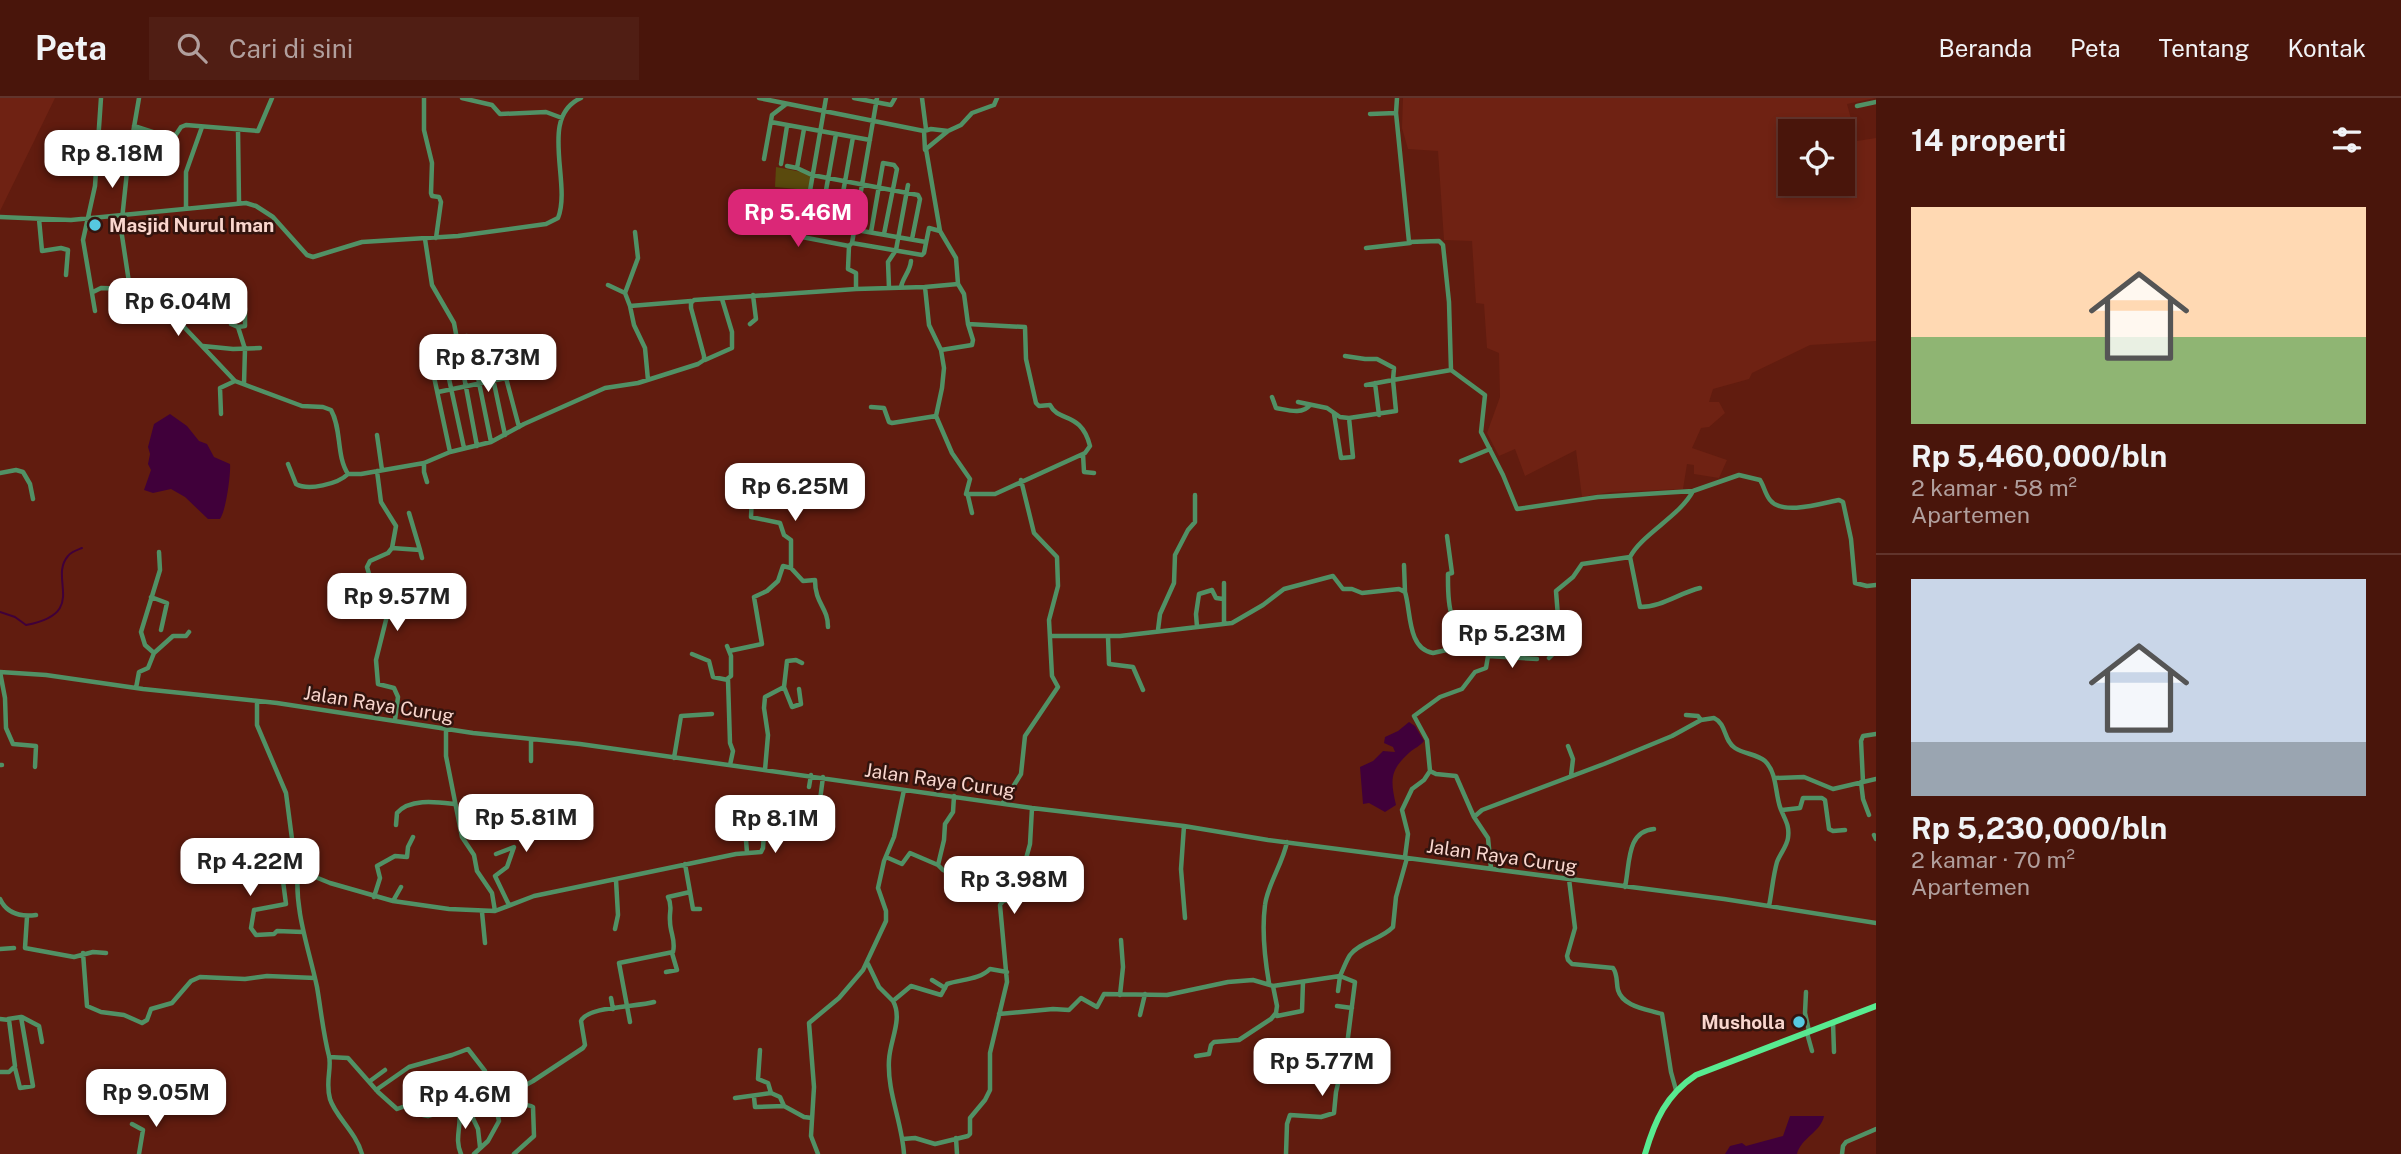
<!DOCTYPE html>
<html lang="id">
<meta charset="utf-8">
<style>
:root{--surface:#49150b;--page:#501e14;--text:#f1f3f6;--muted:#b19f9d;--line:#61342c;--accent:#db2777}
body{margin:0;font-family:"Public Sans",sans-serif;background:var(--page);color:var(--text);height:100vh;display:flex;flex-direction:column;font-size:26px;white-space:nowrap}
*{box-sizing:border-box;margin:0}
p{font-size:23px;color:var(--muted)}
.icon{flex:none;width:38px;height:38px;fill:none;stroke:currentColor;stroke-width:2;stroke-linecap:round;stroke-linejoin:round}
.map{position:relative;flex:1;overflow:hidden}
.details{display:flex;flex-direction:column;background:var(--surface);width:525px}
.details>*{flex:none}
.controls{position:absolute;left:1778px;top:21px;display:grid;gap:14px}
.controls a{display:grid;place-items:center;width:77px;height:77px;border-radius:0px;background:var(--surface);box-shadow:0 4px 10px #0003,0 0 0 2px var(--line);font-size:35px}
.price{position:absolute;translate:-50% -60px;padding:0 16px;border-radius:14px;background:#fff;color:#222;font-size:23px;line-height:46px;filter:drop-shadow(0 2px 4px #0008)}
.price::after{content:'';position:absolute;left:50%;top:42px;width:21px;height:16px;margin-left:-10px;background:inherit;clip-path:polygon(0 0,100% 0,50% 100%)}
.price.current{background:var(--accent);color:#fff}
ul{padding:0;list-style:none}
li{display:grid;align-content:center;gap:14px;height:371px;padding:0 35px}
li+li{border-top:2px solid var(--line)}
li span{display:grid;place-items:center;height:217px;border-radius:0px;color:#555}
li>.icon{margin-inline-start:auto}
span .icon{width:126px;height:126px;fill:#fffc;stroke-width:1}
li b{font-size:30px}
h2{display:flex;justify-content:space-between;align-items:center;height:84px;padding:0 35px;font-size:30px}
header{display:flex;align-items:center;gap:42px;box-sizing:border-box;height:98px;padding:0 35px;background:var(--surface);border-bottom:2px solid var(--line)}
header strong{font-size:33px}
nav{display:flex;gap:38px;margin-inline-start:auto;font-size:24px}
.search{width:490px;height:63px;background:var(--page);display:flex;align-items:center;gap:18px;box-sizing:border-box;padding:0 24px;border-radius:0px;color:var(--muted);font-size:26px}
main{display:flex;flex:1;min-height:0}
.map>svg:first-child{display:block}
.built{fill:#6f2213;fill-rule:evenodd}
.green{fill:#5a4a0d}
.water{fill:#40003a}
.lines{fill:none;stroke-linecap:round;stroke-linejoin:round}
.stream{stroke:#40003a;stroke-width:2}
.minor{stroke:#519165;stroke-width:4.5}
.major{stroke:#58ea90;stroke-width:6}
.poi-dot{fill:#56c9e0;stroke:#33140e;stroke-width:2.5}
.labels{text-anchor:middle;dominant-baseline:central;stroke-width:5;stroke-linejoin:round;paint-order:stroke}
.poi-label{font-size:19px;font-weight:bold;fill:#f9d6ce;stroke:#33140e;text-anchor:start}
.street-label{font-size:19px;fill:#f9d6ce;stroke:#33140e}
</style>
<header>
<strong>Peta</strong>
<div class="search"><svg class="icon" aria-label="search" viewBox="0 0 24 24"><circle cx="10" cy="10" r="6"/><path d="M15 15l6 6"/></svg>Cari di sini</div>
<nav><a>Beranda</a><a>Peta</a><a>Tentang</a><a>Kontak</a></nav>
</header>
<main>
<div class="map">
<svg width="1876" height="1056" viewBox="0 0 1876 1056">
<rect width="100%" height="100%" fill="#611c0f"/>
<path class="built" d="M0,0H55L0,113Z
M1403,0H1875L1847,6L1857,43L1876,40V243L1810,247L1752,275L1749,281L1713,291L1709,304H1719L1725,315L1709,329L1701,330L1692,350L1727,362L1719,380L1694,376V367L1687,366L1683,391L1611,394L1582,399L1576,352L1525,378L1515,351L1499,358L1487,335L1500,299L1499,255L1487,250L1484,206L1476,205L1472,143L1444,142L1438,53L1408,51L1402,30ZM1843,33V86H1790V33Z"/>
<path class="green" d="M776,69L812,76L808,92L775,89Z"/>
<path class="water" d="M170,316L187,328L199,343L207,346L214,359L230,366C231,375 226,413 220,421H208L185,399L171,391L153,395L144,392L151,372L148,366L150,356L148,349L154,326Z
M1409,624L1415,628L1424,643C1420,648 1415,650 1410,654C1390,672 1390,681 1396,707L1385,714L1369,705L1363,706L1360,669L1373,663L1383,653L1395,654L1393,649L1384,645L1385,639L1398,633Z
M1790,1018H1824C1821,1034 1801,1040 1797,1056H1725L1730,1048L1742,1045L1746,1048L1783,1038Z"/>
<g class="lines">
<path class="stream" d="M0,514L15,519L26,527C89,515 48,481 68,458C71,454 77,452 82,450"/>
<path class="minor" d="M139,0L128,64L121,131L130,191L150,213L174,220L184,229L235,283L302,308L323,309L331,312C342,331 336,358 348,376
M424,0V32L432,65L431,95L432,98L439,99L441,104L436,140
M462,0L492,7L500,16L546,14L562,20
M759,0L924,33L931,31L948,33
M826,0L802,139L849,148L852,145L922,157L924,155L929,130L940,133
M854,0L891,7L895,0
M922,0L926,31
M1397,0L1396,15L1409,144L1439,143L1443,147L1449,204L1451,272
M1857,8L1876,4
M1370,16L1396,15
M771,24L870,42
M134,28L171,40L175,38L181,29L186,27L258,33L272,0
M238,32L239,104
M924,33L925,52
M764,61L772,17L785,7
M781,66L787,28
M787,68L797,70L812,77L918,97L920,101L912,141
M797,70L804,31
M186,109V74L202,29
M0,119L71,122L246,105L256,108L273,119L307,157L313,159L362,144L458,138L546,126L558,120C572,85 538,19 581,0
M39,121L42,153L61,150L68,152L66,177
M804,123L926,144
M820,126L836,36
M837,128L853,39
M871,134L883,65L894,67L897,71L884,136
M425,141L432,187L454,225L477,348
M852,145L877,0
M849,148L848,171L856,175V191
M1366,150L1410,145
M608,187L625,195L630,208L691,203
M901,189C903,179 910,174 911,163
M925,189L958,186
M889,190L888,164L896,152L908,87
M93,194L101,190L130,191
M625,195L638,160L635,134
M630,208L634,227L645,250L648,282
M230,209L231,226L238,229L245,251L244,286
M95,213L83,142L95,88L101,0
M174,220C195,207 221,209 245,210V228L238,229
M750,226L756,221L753,197
M456,240L467,238L470,240L491,344
M436,242L440,241L441,244L464,350
M471,244L485,243L505,337
M427,246L450,354
M203,248L233,251L260,250
M941,252L972,247L973,242L968,226
M1345,258L1365,261H1377L1394,270L1393,282L1366,287
M705,262L732,250V234L722,201
M1375,285L1379,317
M438,294L506,280L519,329
M1272,299L1276,310C1288,312 1302,317 1310,307
M1298,304L1327,310L1340,319L1349,320L1396,313L1393,282L1451,272L1485,297L1481,334L1503,377L1517,411L1598,399L1693,393L1739,377L1760,382C1764,388 1765,396 1770,402C1782,418 1823,405 1839,402L1843,404L1851,441L1855,485L1867,488L1876,487
M871,309L884,310L889,324L892,325L936,318
M221,316L220,290L235,283
M1334,316L1341,360L1353,359L1349,320
M377,337L382,372
M1083,356L1084,374L1094,375
M1461,363L1490,351
M424,365V374L427,384
M288,366L296,386C308,393 338,386 348,376H361L424,365L450,354L491,344L524,326L605,290L638,285L698,266L704,262V258L691,210V205L694,202L856,191L925,189L929,227L941,252L944,270L942,290L936,318L952,355L970,381L966,396H995L1085,355L1090,348C1081,313 1059,325 1050,307L1039,308L1036,305L1026,261L1025,229L968,226L964,196L958,186L956,160L940,133L926,51L948,33L961,27L972,15L994,7L997,0
M377,373L381,404L396,428L392,450L420,452L409,415
M0,375L16,372L23,374L30,386L33,401
M752,397L751,419L780,425L784,437L791,442V470
M968,398L972,415
M1447,438L1452,475L1448,476C1448,502 1446,534 1480,540
M392,450L388,455L370,463L367,469L376,500L388,514L376,562L378,586L394,590L398,599L395,622
M420,452L422,460
M1630,459L1640,509C1662,509 1679,495 1700,490
M1404,467L1405,494
M151,499L167,505L161,532
M1224,526V485
M1197,529L1196,516L1199,496L1212,492L1216,500L1223,501
M1158,532L1160,516L1174,485L1175,457L1188,432L1195,424V397
M1051,538H1120L1232,525L1263,507L1284,491L1333,478L1343,491H1352L1362,495L1399,491L1405,494C1411,512 1407,551 1433,555L1469,547L1484,538L1490,529L1558,519L1556,493L1573,479L1582,466L1630,459C1642,436 1680,418 1693,393
M1108,539L1109,566L1133,569L1143,592
M727,548L731,558V578L727,581
M729,553L762,546L754,499L767,493L778,483L783,468L791,470L803,483L815,482C815,506 828,509 828,529
M154,555L173,538H186L189,534
M692,556L709,563L713,579L728,582L730,645L733,653L730,667
M1488,558L1537,561
M1549,560L1564,545L1558,519
M784,589L792,609L801,606L799,591
M136,590L139,574L148,570L154,555L145,547L141,534L160,472L159,454
M257,603V627L286,695L292,741L290,761L298,772L330,785L393,803L449,811L495,813L534,798L736,756L761,754L763,750L765,721L819,719L820,702
M1686,617L1698,618L1701,622
M446,630V658L462,739L474,757L477,773L492,795L495,813
M531,641V663
M1568,648L1573,661L1571,678
M674,660L681,618L712,616
M0,667H2
M35,669L36,648L13,646L6,630L5,600L0,574L46,577L143,591L277,605L473,635L580,646L1032,710L1184,728L1268,742L1724,801L1876,825
M765,672L768,637L764,610L765,599L784,589L787,563L796,562L802,565
M1430,673L1436,676L1456,678L1474,719
M1775,680L1804,679L1833,691L1876,681
M1861,684L1863,701L1869,717
M1863,684L1861,643L1863,638L1876,636
M809,689L811,677
M807,703L820,702L823,679
M1003,705L1021,676L1025,638L1058,589L1052,578L1049,522L1058,488L1057,459L1034,435L1021,382
M1782,712L1800,710L1803,700H1822L1825,702L1829,731L1833,733L1845,732
M396,727L397,715C410,700 437,704 455,706
M1184,728L1181,771L1185,820
M1874,737L1876,741
M746,742L747,755
M496,756L514,749L507,769L495,778L509,807
M886,759L902,766L910,755L938,767L944,742L945,726L953,714L954,698
M1405,759L1408,736L1402,712L1412,691L1424,682L1430,673L1427,642L1414,618L1440,599L1462,591L1475,574L1486,570L1488,558L1484,539
M938,767L943,772L961,780L960,784
M1491,770L1488,740L1474,719L1482,712L1604,666L1672,638L1701,622L1714,620C1727,626 1723,642 1735,650C1744,656 1757,656 1765,663C1777,675 1775,694 1780,709C1784,721 1790,726 1788,740C1787,748 1780,756 1777,764C1773,778 1772,793 1769,808
M298,772C294,812 309,851 317,889C321,912 323,935 329,958C332,970 325,984 330,1001C335,1018 356,1034 362,1056
M298,778L289,776L283,783L286,806L254,812L251,830L256,837L274,836L277,833L303,834
M1569,781L1575,830L1567,858L1568,862L1572,866L1613,870C1618,877 1616,884 1618,892C1623,909 1647,911 1662,916L1671,974L1676,992
M1625,789C1630,767 1626,733 1654,731
M690,794L693,811H700
M374,799L380,780L377,768L395,758L407,759L408,749L413,739
M0,801C7,816 21,819 36,817
M393,803L401,789
M482,814L485,845
M27,819L25,850L74,859L93,854L106,855
M615,831L618,817L616,782
M0,851L14,850
M83,855L87,908L101,914L124,917L142,925L147,922L151,911L172,905L191,883L200,879L245,881L267,878L315,880
M868,866L879,889L893,903L911,888L941,897L947,886C962,881 979,882 990,871L1007,874
M666,874L677,872L672,855
M932,882L945,890
M1269,885C1265,862 1262,830 1265,807C1267,788 1283,765 1287,744
M1806,894L1805,915L1809,933
M1120,897L1123,869L1121,842
M611,900L613,911
M893,903C903,921 890,942 889,962C887,994 902,1024 904,1056
M1337,908L1352,910
M1276,915L1277,918L1302,913L1303,884
M999,916L1053,911L1069,912L1081,900L1097,909L1104,896L1167,897L1228,884L1253,882L1273,888L1340,878C1343,872 1346,863 1350,857C1360,844 1382,841 1393,829L1396,799L1407,760
M1140,917L1145,896
M22,919L39,928L42,944
M0,921L9,922L15,968L9,974H0
M8,921L21,919L33,988L20,990L15,970
M630,924L619,865L673,854C676,842 670,835 670,823C669,813 673,808 668,799L690,794L685,766
M1833,924L1834,954
M1807,935L1812,953
M760,952L758,981L768,985L771,995
M1196,958L1209,956L1211,947L1214,944L1239,942L1271,921L1276,915L1277,908L1273,888
M329,959L348,960L378,994L397,1011L411,1006L423,1017L428,1018L444,1013L469,1012L491,998L498,997L516,987L524,988L533,983L583,950L585,947L581,923C587,908 638,909 654,904
M370,983L385,972
M376,992L409,969L452,957L468,951L485,973L488,996L496,1010C503,1007 527,1005 533,1009L534,1038L514,1056
M754,999L755,1009L784,1008L804,1019L812,1020
M735,1000L771,995L780,999L784,1008
M469,1012L478,1031L480,1049
M459,1013C462,1028 454,1040 461,1056
M132,1026L143,1032L139,1056
M956,1040L957,1056
M903,1041L915,1040L935,1046L968,1038L970,1036V1020L985,1002L990,992V955L1007,884L1000,807L1003,803L1016,800L1023,794L1024,768L1030,746L1032,710
M474,1056L488,1043L499,1023L496,1010
M818,1056L811,1038L814,989L809,925L839,900L863,872L886,823V813L878,790L884,763L894,739L904,692
M1286,1056L1287,1026L1290,1017L1321,1019L1334,1015L1336,994L1347,947L1355,884L1340,878L1338,893
M1842,1056L1843,1048L1846,1044L1876,1031"/>
<path class="major" d="M1645,1056C1655,1022 1666,997 1696,977L1876,908"/>
</g>
<g class="poi-dot">
<circle cx="95" cy="127" r="7"/>
<circle cx="1799" cy="924" r="7"/>
</g>
<g class="labels">
<g class="poi-label">
<text x="109" y="127">Masjid Nurul Iman</text>
<text x="1785" y="924" text-anchor="end">Musholla</text>
</g>
<g class="street-label">
<text transform="translate(379 606) rotate(9)">Jalan Raya Curug</text>
<text transform="translate(940 682) rotate(8)">Jalan Raya Curug</text>
<text transform="translate(1502 758) rotate(8)">Jalan Raya Curug</text>
</g>
</g>
</svg>
<div class="controls">
<a><svg class="icon" aria-label="locate" viewBox="0 0 24 24"><circle cx="12" cy="12" r="6"/><path d="M12 2v4M12 18v4M2 12h4M18 12h4"/></svg></a>
</div>
<b class="price" style="left:112px;top:92px">Rp 8.18M</b>
<b class="price current" style="left:798px;top:151px">Rp 5.46M</b>
<b class="price" style="left:178px;top:240px">Rp 6.04M</b>
<b class="price" style="left:488px;top:296px">Rp 8.73M</b>
<b class="price" style="left:795px;top:425px">Rp 6.25M</b>
<b class="price" style="left:397px;top:535px">Rp 9.57M</b>
<b class="price" style="left:1512px;top:572px">Rp 5.23M</b>
<b class="price" style="left:526px;top:756px">Rp 5.81M</b>
<b class="price" style="left:775px;top:757px">Rp 8.1M</b>
<b class="price" style="left:250px;top:800px">Rp 4.22M</b>
<b class="price" style="left:1014px;top:818px">Rp 3.98M</b>
<b class="price" style="left:1322px;top:1000px">Rp 5.77M</b>
<b class="price" style="left:156px;top:1031px">Rp 9.05M</b>
<b class="price" style="left:465px;top:1033px">Rp 4.6M</b>
</div>
<section class="details">
<h2>14 properti<svg class="icon" aria-label="filters" viewBox="0 0 24 24"><path d="M4 7h16M4 17h16"/><circle cx="9" cy="7" r="2"/><circle cx="15" cy="17" r="2"/></svg></h2>
<ul>
<li><span style="background:linear-gradient(#ffd9b3 60%,#8fb573 0)"><svg class="icon" aria-label="home" viewBox="0 0 24 24"><path d="M3 11l9-7 9 7M6 9v11h12V9"/></svg></span><div><b>Rp 5,460,000/bln</b><p>2 kamar · 58 m²</p><p>Apartemen</p></div></li>
<li><span style="background:linear-gradient(#c9d6e8 75%,#9aa5b1 0)"><svg class="icon" aria-label="home" viewBox="0 0 24 24"><path d="M3 11l9-7 9 7M6 9v11h12V9"/></svg></span><div><b>Rp 5,230,000/bln</b><p>2 kamar · 70 m²</p><p>Apartemen</p></div></li>
</ul>
</section>
</main>
